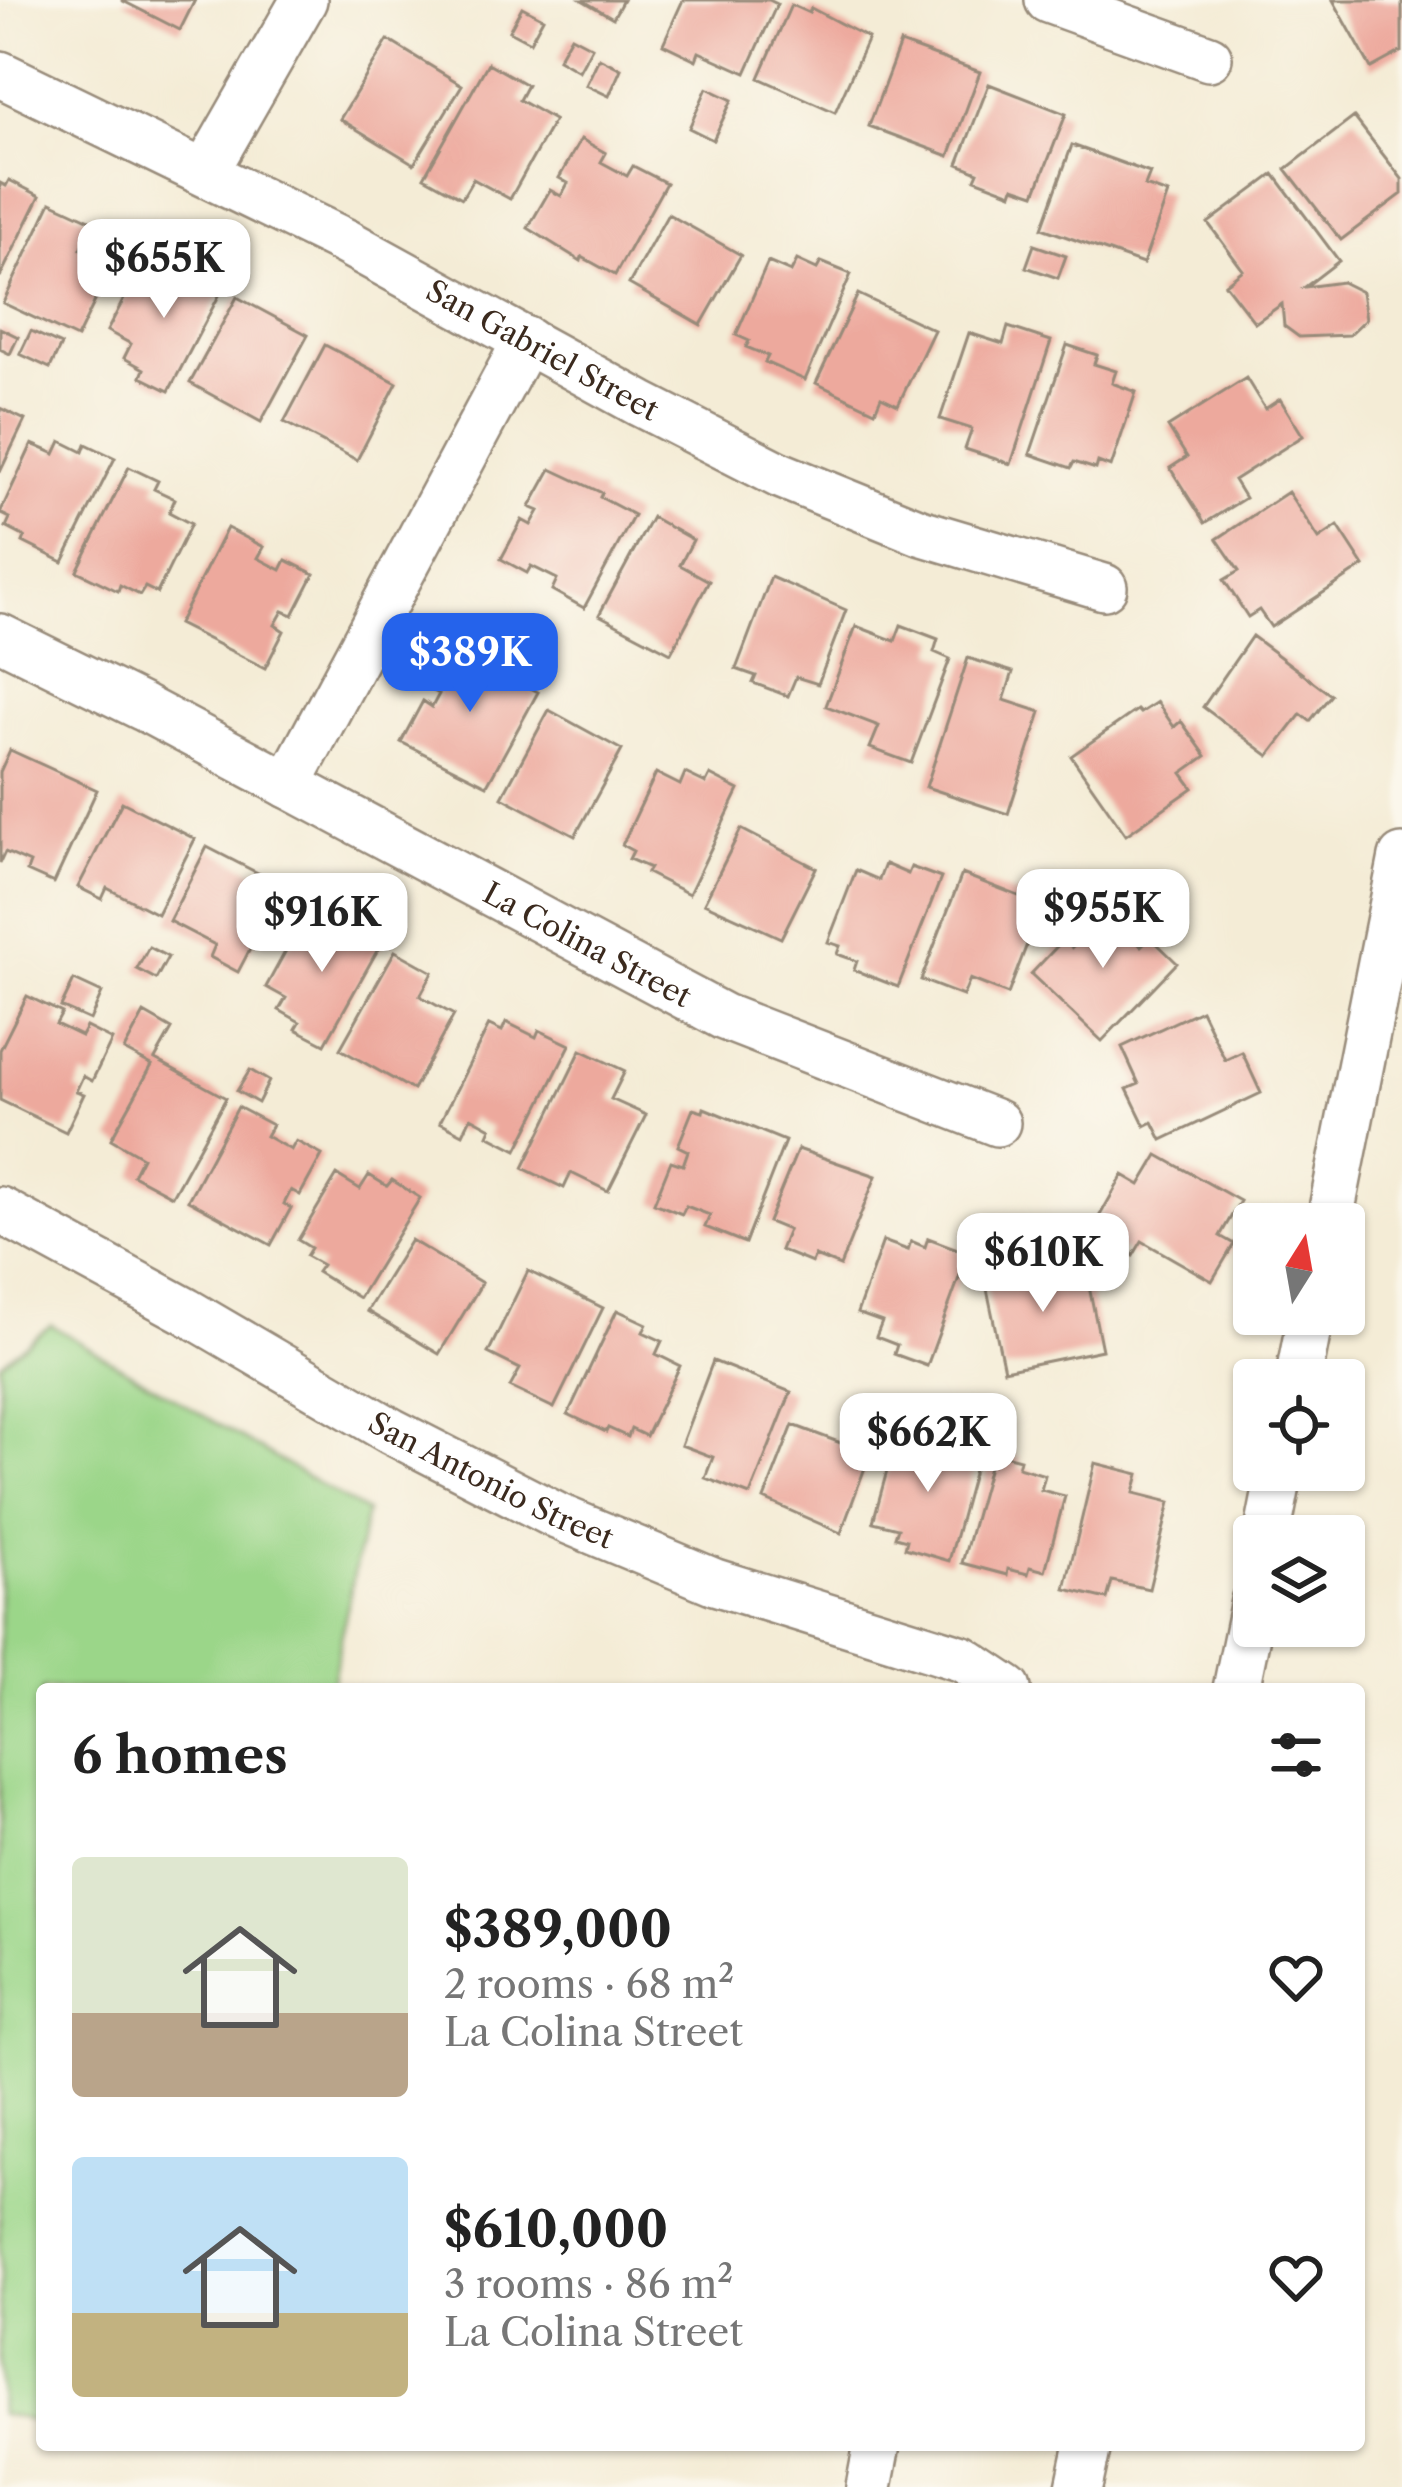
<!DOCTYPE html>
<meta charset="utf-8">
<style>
:root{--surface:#fff;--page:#f6f6f6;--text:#222;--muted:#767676;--accent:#2563eb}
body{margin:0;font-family:"Libre Caslon Text",serif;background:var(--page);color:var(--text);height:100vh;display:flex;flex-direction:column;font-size:45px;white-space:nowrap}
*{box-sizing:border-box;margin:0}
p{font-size:39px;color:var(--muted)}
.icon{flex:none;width:66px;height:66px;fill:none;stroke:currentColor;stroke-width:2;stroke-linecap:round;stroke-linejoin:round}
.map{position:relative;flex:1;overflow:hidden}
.side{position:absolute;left:36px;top:1683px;width:1329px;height:768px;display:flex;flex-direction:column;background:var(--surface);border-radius:12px;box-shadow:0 3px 9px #0004}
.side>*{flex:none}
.needle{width:78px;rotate:11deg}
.tools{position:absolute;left:1233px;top:1203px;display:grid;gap:24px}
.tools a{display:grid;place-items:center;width:132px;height:132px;border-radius:12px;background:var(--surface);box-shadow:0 3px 9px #0004;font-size:60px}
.price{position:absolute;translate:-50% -102px;padding:0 27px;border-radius:24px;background:#fff;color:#222;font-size:39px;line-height:78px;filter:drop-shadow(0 3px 6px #0008)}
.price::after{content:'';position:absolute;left:50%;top:72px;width:36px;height:27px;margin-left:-18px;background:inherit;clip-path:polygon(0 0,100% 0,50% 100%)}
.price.current{background:var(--accent);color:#fff}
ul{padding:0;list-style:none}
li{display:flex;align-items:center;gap:36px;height:300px;padding:0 36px}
li span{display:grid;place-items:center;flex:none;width:336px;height:240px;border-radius:12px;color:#555}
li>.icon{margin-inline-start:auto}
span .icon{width:144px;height:144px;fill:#fffc;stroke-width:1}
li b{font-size:51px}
h2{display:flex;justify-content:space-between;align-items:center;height:144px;padding:0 36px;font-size:51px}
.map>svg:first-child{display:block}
.green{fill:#9bd689;stroke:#6b8054;stroke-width:3}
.building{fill:#eda99d}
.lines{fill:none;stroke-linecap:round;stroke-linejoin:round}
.minor-casing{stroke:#988b7a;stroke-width:50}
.minor{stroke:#fff;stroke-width:45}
.labels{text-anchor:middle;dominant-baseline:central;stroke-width:10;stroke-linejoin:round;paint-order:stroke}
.street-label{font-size:30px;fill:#3b2a1e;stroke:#fbf7ec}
</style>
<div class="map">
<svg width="1402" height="2487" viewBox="0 0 1402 2487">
<rect width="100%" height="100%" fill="#fbf7ec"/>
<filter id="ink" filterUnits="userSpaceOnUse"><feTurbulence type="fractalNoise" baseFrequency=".00833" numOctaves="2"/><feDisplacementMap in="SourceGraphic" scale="24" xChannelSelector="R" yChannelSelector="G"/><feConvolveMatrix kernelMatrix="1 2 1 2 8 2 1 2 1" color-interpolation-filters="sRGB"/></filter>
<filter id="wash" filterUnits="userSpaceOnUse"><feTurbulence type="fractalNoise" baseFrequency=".004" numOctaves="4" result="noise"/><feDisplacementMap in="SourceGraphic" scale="48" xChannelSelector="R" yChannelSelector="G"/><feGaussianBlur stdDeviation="2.7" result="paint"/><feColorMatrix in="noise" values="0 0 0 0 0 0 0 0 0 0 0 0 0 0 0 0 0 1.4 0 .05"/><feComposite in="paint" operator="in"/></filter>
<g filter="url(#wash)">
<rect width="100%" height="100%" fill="#f4ecd6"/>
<path class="green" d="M51,1325L366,1512L331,1689H42V2423L0,2414V1363Z"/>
<g id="blocks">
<path class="building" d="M121,0H195L180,30Z
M582,0H623L613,18Z
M683,0H769L777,4L746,73L699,52L696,60L663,44Z
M1333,0H1402V51L1371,68Z
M791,5L809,13L811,8L868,38L835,112L759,78Z
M522,7L543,18L530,42L509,31Z
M571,36L592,47L579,71L558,59Z
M388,40L462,85L414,164L340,119Z
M900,43L980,72L949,156L869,126Z
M599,58L621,69L609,96L586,85Z
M488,63L527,85L519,100L554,120L510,199L473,179L462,198L424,177Z
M989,84L1066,114L1035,194L1014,187L1012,193L975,179L978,172L958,164Z
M707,88L732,100L713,140L689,128Z
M1354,117L1402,179V194L1341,240L1286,169Z
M581,139L606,153L601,162L627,176L633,166L666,183L615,275L582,257L581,261L528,228L550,190L561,196L568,183L559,178Z
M1072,145L1150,173L1145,186L1168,194L1143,264L1042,228Z
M1274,174L1339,261L1305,287L1342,282L1362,292L1366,319L1349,335L1299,337L1284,326L1282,304L1255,323L1225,284L1243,270L1208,223Z
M9,180L40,196L0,277V183L6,186Z
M51,202L94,222L81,249L113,264L77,338L3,303Z
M668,214L741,255L701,325L629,284Z
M1034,245L1066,256L1058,278L1026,267Z
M797,260L817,269L821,262L851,274L805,380L765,362L768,356L746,347L749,341L736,335L768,262L791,272Z
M143,263L165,275L169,267L184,275L186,269L223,288L169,391L141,377L144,369L124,358L131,344L107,331Z
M858,294L934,330L898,405L881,397L875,411L816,383Z
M237,297L308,335L261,422L190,383Z
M1008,327L1051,341L1011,464L965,449L972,429L940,419L969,333L1003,344Z
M0,328L18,337L10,354L0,349Z
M31,331L61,345L50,368L20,354Z
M325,345L397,383L357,460L284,422Z
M1067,345L1097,355L1094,364L1116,371L1112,383L1136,392L1111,467L1098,462L1096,469L1074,462L1071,468L1030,454Z
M1246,378L1265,409L1280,399L1303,436L1234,480L1245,498L1205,523L1170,468L1187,457L1168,427Z
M0,408L25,420L0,472Z
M61,441L83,452L86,444L115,458L63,562L23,542L25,537L6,527L10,518L0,513L32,444L55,454Z
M129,467L158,481L154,489L175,499L169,512L191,524L157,593L145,587L140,595L120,585L118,591L77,571Z
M551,469L602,493L600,497L634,515L584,608L552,590L557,579L531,566L527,573L501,559L522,520L531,525L539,511L530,507Z
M1288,492L1319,539L1338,526L1364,566L1271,627L1259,610L1248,617L1224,580L1239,571L1217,539Z
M652,517L693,540L680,565L709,581L671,653L599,615Z
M227,528L264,547L258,558L281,570L286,560L314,574L293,615L283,611L275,625L284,631L265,668L178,624Z
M771,577L846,610L818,684L796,677L788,696L753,683L756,676L736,669Z
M901,625L938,639L934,652L950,659L911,763L870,748L879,726L826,706L856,626L895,641Z
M1252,636L1331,695L1310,721L1301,714L1269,756L1203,707Z
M451,646L480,662L484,653L508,667L504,674L538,692L487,785L401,742L423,701L432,707L439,694L428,688Z
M968,658L1013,672L1004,700L1041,712L1008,814L926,787Z
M1157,702L1174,727L1181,721L1206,756L1182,773L1193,788L1126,835L1071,756L1137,710L1140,713Z
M549,710L622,750L575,836L502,797Z
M10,750L97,790L54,883L27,871L30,863L5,852L0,863V772Z
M656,773L680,785L685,773L706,783L710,775L739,790L689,894L647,873L650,868L629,859L633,851L622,845Z
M122,802L195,839L157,914L107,888L102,899L78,887Z
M741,829L816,868L781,938L704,903Z
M207,847L283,886L238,972L210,957L215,945L169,921Z
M885,864L908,874L911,867L941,878L898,987L854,970L857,961L837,954L840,946L828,942L856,870L879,880Z
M962,874L1042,905L1008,994L970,979L963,996L921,980Z
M1106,897L1128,918L1120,926L1141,946L1150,937L1177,963L1102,1041L1031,974L1063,940L1072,948L1083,937L1074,929Z
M319,918L349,934L353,927L382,942L325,1044L296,1029L300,1022L279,1010L286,998L266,987L303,919L315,926Z
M149,947L168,957L156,979L137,969Z
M395,951L433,972L420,996L454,1015L413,1090L340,1049Z
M74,980L102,993L90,1020L61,1007Z
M27,996L62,1013L56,1024L81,1036L86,1027L112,1040L92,1081L83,1076L76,1091L84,1094L66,1132L0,1100V1050Z
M1201,1010L1225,1060L1242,1052L1261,1093L1162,1140L1153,1122L1145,1126L1127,1089L1139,1084L1122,1047Z
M144,1013L172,1029L155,1059L226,1098L172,1196L133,1175L142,1157L111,1139L152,1065L124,1050Z
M506,1022L536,1037L539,1030L570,1045L517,1150L488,1135L491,1128L471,1117L463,1134L440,1122L489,1025L502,1031Z
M581,1050L625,1071L611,1099L646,1115L608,1191L571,1173L564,1188L523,1168Z
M250,1070L269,1081L258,1103L237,1091Z
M238,1107L272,1125L266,1136L291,1150L296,1141L322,1155L300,1195L291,1190L284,1204L291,1208L271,1245L188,1200Z
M704,1108L785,1141L745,1243L705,1227L710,1215L686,1206L682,1214L654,1203L671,1161L683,1165L688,1151L678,1146L693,1109L703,1112Z
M798,1149L876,1176L840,1266L815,1256L812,1263L780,1250L788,1230L768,1222Z
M1158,1155L1240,1201L1220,1236L1234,1244L1212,1281L1142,1241L1133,1256L1091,1231L1123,1175L1140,1185Z
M337,1175L360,1189L369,1175L387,1186L392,1180L420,1198L359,1298L317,1272L322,1265L306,1256L311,1248L298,1240Z
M928,1238L968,1253L927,1366L894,1354L897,1345L876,1337L882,1322L857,1313L883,1241L908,1250L911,1241L925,1247Z
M411,1240L482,1283L439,1354L367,1311Z
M1043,1261L1045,1274L1085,1267L1102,1350L1004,1370L986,1284L1007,1279L1005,1268Z
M528,1271L603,1308L554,1408L510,1387L520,1369L488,1353Z
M617,1310L647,1324L643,1332L662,1341L656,1354L680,1366L646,1436L631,1429L628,1437L608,1428L606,1432L568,1414Z
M713,1361L791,1392L750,1495L705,1478L713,1457L681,1445Z
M793,1425L870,1454L841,1533L764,1499Z
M949,1439L980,1448L949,1561L905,1548L907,1540L895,1537L898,1528L873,1522L893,1449L919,1455L923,1440L947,1446Z
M993,1452L1020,1459L1018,1467L1045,1475L1041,1490L1065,1496L1045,1571L1030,1567L1028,1574L1008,1569L1007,1575L962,1563Z
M1095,1463L1139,1474L1134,1493L1170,1502L1149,1589L1112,1581L1107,1599L1065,1589Z"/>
</g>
</g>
<g filter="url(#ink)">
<use href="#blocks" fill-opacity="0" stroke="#988b7a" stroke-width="3"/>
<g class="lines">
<defs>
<g id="minor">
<path d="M1048,0L1209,58"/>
<path id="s1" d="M0,74L346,242L641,404L780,475L920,532L1104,587"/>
<path d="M206,171L304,0"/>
<path id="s2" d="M0,637L144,708L724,1017L997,1123"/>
<path d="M288,785L526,340"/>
<path id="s3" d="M0,1210L186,1311L391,1431L559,1517L715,1582L963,1659L1008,1689"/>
<path d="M1329,1224L1402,857"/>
<path d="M1298,1380L1311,1314"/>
<path d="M1267,1536L1280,1470"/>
<path d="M1236,1689L1254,1601"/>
<path d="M869,2487L877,2445"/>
<path d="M1079,2487L1088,2445"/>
</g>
</defs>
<use href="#minor" class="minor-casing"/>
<use href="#minor" class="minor"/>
</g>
</g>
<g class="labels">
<g class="street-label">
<text stroke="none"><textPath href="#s1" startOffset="609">San Gabriel Street</textPath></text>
<text stroke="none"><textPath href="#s2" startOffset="663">La Colina Street</textPath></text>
<text stroke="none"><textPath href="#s3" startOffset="561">San Antonio Street</textPath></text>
</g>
</g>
</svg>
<div class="tools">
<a><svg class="needle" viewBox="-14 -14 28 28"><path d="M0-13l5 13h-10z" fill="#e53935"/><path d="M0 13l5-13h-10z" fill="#767676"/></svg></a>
<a><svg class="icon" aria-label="locate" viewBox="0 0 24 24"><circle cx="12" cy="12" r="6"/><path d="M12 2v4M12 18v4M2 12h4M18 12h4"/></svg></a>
<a><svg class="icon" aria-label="layers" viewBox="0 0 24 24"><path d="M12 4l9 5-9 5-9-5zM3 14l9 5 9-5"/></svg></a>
</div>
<b class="price" style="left:164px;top:321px">$655K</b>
<b class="price current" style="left:470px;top:715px">$389K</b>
<b class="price" style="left:1103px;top:971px">$955K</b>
<b class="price" style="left:322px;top:975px">$916K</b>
<b class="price" style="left:1043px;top:1315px">$610K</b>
<b class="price" style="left:928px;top:1495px">$662K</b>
<section class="side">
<h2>6 homes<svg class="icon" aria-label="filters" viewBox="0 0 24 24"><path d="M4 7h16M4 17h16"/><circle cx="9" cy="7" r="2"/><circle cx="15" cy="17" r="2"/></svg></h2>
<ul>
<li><span style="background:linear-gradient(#dfe7d0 65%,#b9a48a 0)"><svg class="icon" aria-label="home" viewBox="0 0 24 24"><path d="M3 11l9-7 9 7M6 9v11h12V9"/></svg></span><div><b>$389,000</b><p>2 rooms · 68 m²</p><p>La Colina Street</p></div><svg class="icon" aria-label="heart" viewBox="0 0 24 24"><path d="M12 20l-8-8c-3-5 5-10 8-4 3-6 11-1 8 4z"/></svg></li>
<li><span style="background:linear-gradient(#bfe0f5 65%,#c2b280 0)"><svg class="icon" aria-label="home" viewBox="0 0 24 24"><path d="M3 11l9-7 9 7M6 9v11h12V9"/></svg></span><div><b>$610,000</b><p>3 rooms · 86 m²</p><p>La Colina Street</p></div><svg class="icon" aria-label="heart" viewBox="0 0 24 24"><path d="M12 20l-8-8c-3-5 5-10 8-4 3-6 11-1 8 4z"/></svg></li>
</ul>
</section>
</div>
